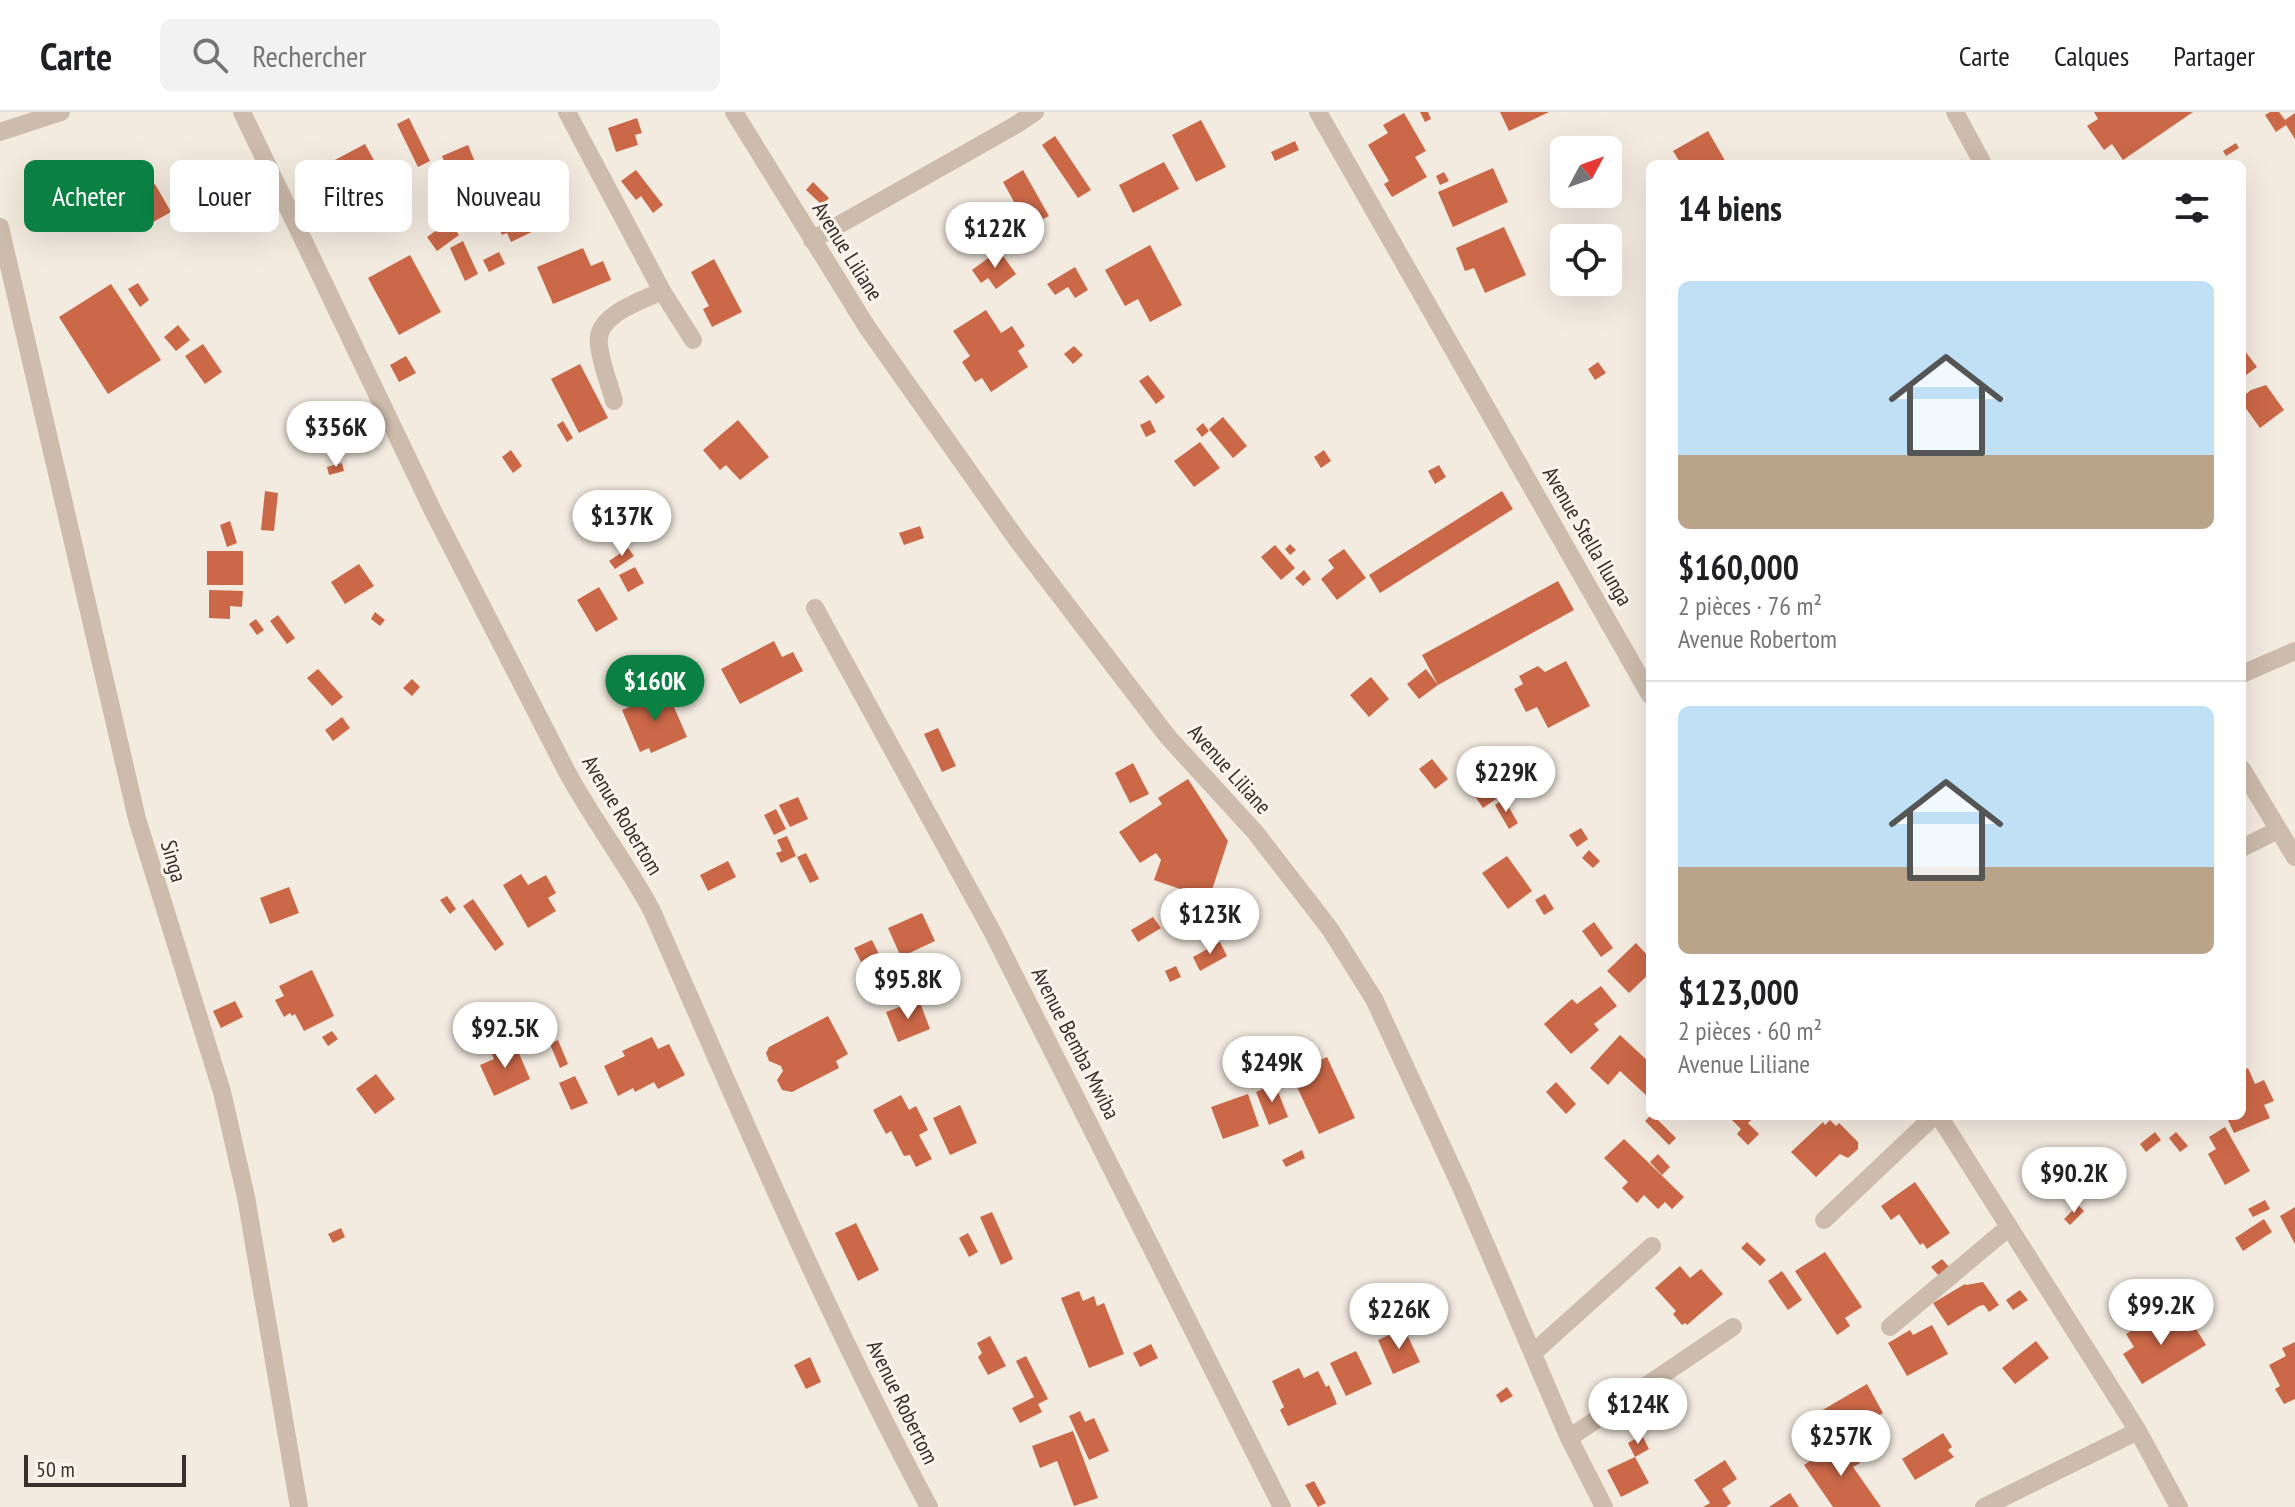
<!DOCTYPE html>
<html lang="fr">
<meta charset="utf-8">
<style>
:root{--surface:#fff;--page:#f2f2f2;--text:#202124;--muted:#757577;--line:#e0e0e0;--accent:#0b8043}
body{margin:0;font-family:"PT Sans Narrow",sans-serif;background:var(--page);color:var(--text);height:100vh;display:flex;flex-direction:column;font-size:30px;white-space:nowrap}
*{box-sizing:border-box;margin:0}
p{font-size:26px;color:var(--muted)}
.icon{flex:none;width:44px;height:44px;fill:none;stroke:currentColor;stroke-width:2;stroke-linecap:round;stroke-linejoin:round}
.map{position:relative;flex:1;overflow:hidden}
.sheet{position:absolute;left:1646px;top:48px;width:600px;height:960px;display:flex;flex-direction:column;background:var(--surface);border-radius:12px;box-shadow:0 8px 32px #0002}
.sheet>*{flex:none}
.guide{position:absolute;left:24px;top:48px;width:760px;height:72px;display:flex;gap:16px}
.needle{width:52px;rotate:49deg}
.buttons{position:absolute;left:1550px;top:24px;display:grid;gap:16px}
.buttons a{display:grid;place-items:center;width:72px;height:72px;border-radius:12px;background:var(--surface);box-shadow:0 8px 32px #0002;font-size:40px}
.scale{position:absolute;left:24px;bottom:20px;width:162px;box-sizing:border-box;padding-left:8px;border:4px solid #3a2f2a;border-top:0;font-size:22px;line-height:28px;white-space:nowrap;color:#3a2f2a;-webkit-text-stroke:6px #fbf4ed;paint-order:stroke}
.price{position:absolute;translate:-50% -68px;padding:0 18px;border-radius:28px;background:#fff;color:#222;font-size:26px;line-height:52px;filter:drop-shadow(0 2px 4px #0008)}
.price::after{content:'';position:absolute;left:50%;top:48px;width:24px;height:18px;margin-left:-12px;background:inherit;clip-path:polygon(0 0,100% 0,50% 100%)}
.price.current{background:var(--accent);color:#fff}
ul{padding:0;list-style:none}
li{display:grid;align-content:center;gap:16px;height:424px;padding:0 32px}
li+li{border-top:2px solid var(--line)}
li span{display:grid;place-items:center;height:248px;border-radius:12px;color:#555}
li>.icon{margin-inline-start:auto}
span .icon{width:144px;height:144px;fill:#fffc;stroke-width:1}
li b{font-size:34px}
h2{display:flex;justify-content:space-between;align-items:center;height:96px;padding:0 32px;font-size:34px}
.chip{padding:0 28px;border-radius:12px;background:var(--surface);box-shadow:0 8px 32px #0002;font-size:28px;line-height:72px}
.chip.current{background:var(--accent);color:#fff}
header{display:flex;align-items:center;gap:48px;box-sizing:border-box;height:112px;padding:0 40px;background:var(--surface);border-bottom:2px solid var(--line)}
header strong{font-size:38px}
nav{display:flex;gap:44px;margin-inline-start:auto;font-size:28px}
.search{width:560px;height:72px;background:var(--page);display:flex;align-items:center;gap:20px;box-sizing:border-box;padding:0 28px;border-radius:12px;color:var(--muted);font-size:30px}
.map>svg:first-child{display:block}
.building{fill:#ca6848}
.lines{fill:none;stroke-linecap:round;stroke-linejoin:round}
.street{stroke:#cdbbab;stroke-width:18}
.labels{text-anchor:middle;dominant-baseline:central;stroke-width:6;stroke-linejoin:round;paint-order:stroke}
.street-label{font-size:22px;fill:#3a2f2a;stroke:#fbf4ed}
</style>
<header>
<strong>Carte</strong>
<div class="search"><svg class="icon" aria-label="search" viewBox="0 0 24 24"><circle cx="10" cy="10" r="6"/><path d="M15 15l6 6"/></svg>Rechercher</div>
<nav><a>Carte</a><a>Calques</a><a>Partager</a></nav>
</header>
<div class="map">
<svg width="2295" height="1395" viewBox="0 0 2295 1395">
<rect width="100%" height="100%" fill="#f4ebe0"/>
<path class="building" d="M1420,0H1428L1431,7L1425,10Z
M1500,0H1549L1509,19Z
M2094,0H2193L2123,48L2112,32L2104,38L2087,14L2098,7Z
M2270,0H2279L2285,8L2295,1V27L2286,13L2276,20L2265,3Z
M1404,1L1426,39L1415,45L1427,65L1392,85L1384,72L1389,69L1368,33L1388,21L1383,13Z
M409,6L430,49L418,55L397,12Z
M637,6L642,21L635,23L638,33L616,40L608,16Z
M1201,8L1226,55L1196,70L1172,23Z
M1708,19L1727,52H1681L1673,39Z
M1055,24L1091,78L1078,86L1042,33Z
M1295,29L1299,38L1275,49L1271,40Z
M2236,31L2239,36L2226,44L2223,39Z
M365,32L386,70L339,95L318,57Z
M468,33L482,67L456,78L442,44Z
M1164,50L1179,77L1133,101L1119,73Z
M1493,56L1508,90L1453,115L1438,80Z
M636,58L663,93L653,101L641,84L636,88L621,69Z
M1023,58L1049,104L1028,115L1003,70Z
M1444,60L1449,69L1440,73L1436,64Z
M535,62L552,100L538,106L542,115L511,130L507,121L502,123L496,109L500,107L494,94L515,85L510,73Z
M813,70L829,86L822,93L806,78Z
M155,72L171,100L137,119L126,99L141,91L136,83Z
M449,109L459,123L437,139L427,125Z
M1504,115L1526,163L1485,181L1474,156L1465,159L1456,136Z
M463,129L478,162L465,169L450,136Z
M1150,133L1182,193L1150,210L1138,187L1125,194L1105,158Z
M583,136L591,154L603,149L611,168L553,192L537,155Z
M999,138L1016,162L996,177L988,166L981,171L972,158Z
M499,140L505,152L489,160L483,148Z
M410,143L441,200L399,223L368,166Z
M714,147L742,200L712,215L703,197L709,194L691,160Z
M1075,155L1088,178L1075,186L1068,175L1055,183L1047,172Z
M138,171L149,188L140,195L128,177Z
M111,172L161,248L108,282L59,205Z
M986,198L1001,221L1012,214L1025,234L1018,239L1028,255L991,280L982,266L975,270L962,250L970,244L953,219Z
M178,213L190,228L176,239L164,225Z
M203,232L222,260L205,272L185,244Z
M1074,234L1083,243L1073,252L1064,242Z
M2242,235L2257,255L2242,266Z
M406,244L416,261L399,270L390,253Z
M1598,250L1606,261L1595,268L1588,257Z
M580,252L608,306L579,321L551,267Z
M1148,263L1165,285L1156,292L1139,269Z
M2266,273L2284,298L2260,316L2242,291V285L2251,278Z
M1223,305L1247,334L1233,346L1209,317Z
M738,308L769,345L740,368L726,353L720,358L703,338Z
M1150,308L1156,320L1146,325L1140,313Z
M563,309L573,326L567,330L557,313Z
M1203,311L1209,319L1202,325L1196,317Z
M1200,330L1220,356L1194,375L1174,349Z
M511,338L522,354L513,361L502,345Z
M1324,338L1331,349L1321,356L1314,345Z
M342,351L344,359L329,363L327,355Z
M1439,353L1446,365L1435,372L1428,359Z
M265,379L278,381L274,419L261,418Z
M1502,379L1513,397L1380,481L1369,463Z
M230,409L237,431L227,435L220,413Z
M920,414L924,426L904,433L899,421Z
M1290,432L1296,438L1290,443L1285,437Z
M1275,433L1295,456L1281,468L1261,445Z
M628,436L634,444L615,457L609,449Z
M1344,437L1366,466L1337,488L1321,467L1334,456L1328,448Z
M207,439H243V473H207Z
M359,452L374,474L345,492L331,470Z
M635,455L644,471L628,480L619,463Z
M1304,458L1311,467L1303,474L1295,466Z
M1558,469L1574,498L1438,573L1422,543Z
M599,475L618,507L596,520L577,488Z
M209,478L243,479L242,495L230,494V507L209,506Z
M375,500L385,508L380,514L371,507Z
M278,503L295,526L287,532L270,509Z
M256,507L264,518L257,523L249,512Z
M774,529L782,545L793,540L803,559L740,592L721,557Z
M1566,549L1590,594L1548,616L1537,595L1526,600L1514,577L1523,572L1519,564L1538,554L1545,560Z
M318,557L343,585L332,594L307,566Z
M1426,557L1438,573L1419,587L1407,572Z
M1371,565L1389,587L1369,605L1350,583Z
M412,567L420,575L412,584L403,576Z
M681,574L691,588L683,592L674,578Z
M667,579L687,625L651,641L649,636L640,640L622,598Z
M342,605L350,616L333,629L325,618Z
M938,616L956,654L942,660L924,622Z
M1432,647L1448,667L1435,677L1419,657Z
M1133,651L1149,682L1130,691L1115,661Z
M1501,653L1515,674L1483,696L1462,665L1475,655L1483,666Z
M1188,667L1228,729L1209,787L1154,768L1161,748L1156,741L1140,751L1119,720L1162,692L1158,686Z
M798,685L808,707L790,715L779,693Z
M1504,687L1518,711L1509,717L1495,693Z
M776,697L786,717L774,723L764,703Z
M1581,716L1588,727L1577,735L1569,723Z
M787,724L796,744L781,751L776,741L782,739L777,728Z
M1589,738L1600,749L1593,756L1582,746Z
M806,741L819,767L810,771L797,745Z
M1507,744L1532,779L1508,797L1482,761Z
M728,749L736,765L708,779L700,763Z
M521,762L528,773L546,763L556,781L548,786L556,799L528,816L503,773Z
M289,775L299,801L270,812L260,786Z
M1545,782L1554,797L1544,803L1535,788Z
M447,784L456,797L450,802L440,788Z
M473,787L504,832L495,839L463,794Z
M922,801L935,829L901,845L888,816Z
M1153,805L1161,816L1138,830L1131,818Z
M1594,810L1613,836L1601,845L1582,819Z
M872,828L879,842L861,850L854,836Z
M1220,830L1227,844L1200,859L1193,845Z
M1636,831L1650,846V861L1629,881L1607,859Z
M1176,854L1181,865L1170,870L1165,859Z
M312,858L334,904L304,919L295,902L292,904L290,901L284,905L275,888L284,884L279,874Z
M1601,874L1617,894L1594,912L1599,918L1571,942L1544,912L1572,887L1577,892Z
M919,888L930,917L898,930L886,900Z
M235,889L243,905L221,916L213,899Z
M828,904L848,942L836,949L839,956L792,980L782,978L777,968L783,959L781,954L769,949L766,941L769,935Z
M332,919L338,927L328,934L322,925Z
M1620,923L1650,951V984L1648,985L1620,959L1608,973L1590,956Z
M652,925L658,937L669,932L685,963L658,977L654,970L635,980L633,976L618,984L604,954L625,944L622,939Z
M558,928L568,952L560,956L550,932Z
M514,930L530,967L494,984L480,953L494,947L491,940Z
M1327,945L1355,1006L1319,1022L1297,975L1295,965L1302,956Z
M2248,956L2255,972L2264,968L2274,989L2264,993L2270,1006L2234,1021L2226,1004H2242V959Z
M376,962L395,987L375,1002L356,977Z
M575,964L588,991L571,998L559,971Z
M1556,970L1576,992L1566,1002L1546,980Z
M1275,972L1288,1005L1269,1013L1256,980Z
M1248,982L1259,1014L1223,1027L1211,995Z
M901,983L909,998L916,994L928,1018L919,1023L932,1047L916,1055L910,1043L904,1044L891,1019L886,1022L873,998Z
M960,993L977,1031L950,1043L933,1006Z
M1650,1004H1654L1676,1026L1669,1033L1645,1009Z
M1728,1004H1756L1748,1011L1759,1022L1748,1033L1737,1022L1741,1017Z
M1830,1008L1836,1014L1839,1011L1858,1030V1037L1848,1046L1840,1042L1816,1065L1791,1040L1823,1010L1825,1013Z
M2225,1015L2250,1059L2225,1073L2208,1042L2216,1037L2209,1025Z
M2155,1020L2161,1028L2146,1040L2140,1032Z
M2176,1020L2188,1034L2180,1040L2169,1026Z
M1624,1027L1684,1085L1672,1097L1665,1090L1658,1097L1644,1083L1637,1091L1622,1076L1628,1070L1604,1046Z
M1302,1038L1305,1046L1286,1055L1282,1048Z
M1658,1042L1670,1055L1662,1063L1650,1050Z
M1915,1070L1950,1121L1927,1137L1923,1131L1920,1133L1899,1102L1891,1108L1881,1094Z
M2265,1088L2270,1097L2253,1105L2248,1097Z
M2078,1093L2084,1099L2070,1113L2064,1107Z
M2295,1095V1132L2280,1104Z
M992,1100L1013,1147L1001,1153L980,1105Z
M2264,1107L2272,1120L2243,1139L2235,1126Z
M856,1111L879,1158L858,1169L835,1121Z
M341,1116L345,1125L333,1131L328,1122Z
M968,1121L978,1140L969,1145L959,1126Z
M1747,1130L1766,1148L1760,1154L1741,1136Z
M1825,1140L1862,1195L1845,1206L1850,1214L1837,1223L1795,1159Z
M1942,1147L1951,1157L1940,1165L1931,1155Z
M1680,1154L1690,1166L1701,1157L1723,1182L1687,1213L1685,1211L1682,1213L1673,1202L1676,1199L1655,1176Z
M1782,1159L1802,1188L1788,1198L1768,1169Z
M1983,1170L1999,1193L1989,1200L1984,1193L1979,1194L1948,1214L1933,1191L1965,1172L1966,1173Z
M2020,1178L2028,1188L2013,1198L2006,1188Z
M1079,1179L1083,1189L1094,1184L1097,1194L1104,1191L1124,1242L1089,1256L1061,1186Z
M2156,1203L2165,1218L2188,1204L2206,1233L2142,1272L2123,1242L2134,1235L2126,1222Z
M1932,1213L1948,1242L1907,1264L1888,1231L1910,1218L1913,1223Z
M1404,1216L1420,1250L1393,1262L1378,1228Z
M990,1224L1006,1254L988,1263L978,1245L982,1241L977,1231Z
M2036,1229L2049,1246L2015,1272L2002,1256Z
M2295,1230V1287L2284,1292L2275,1277L2280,1274L2269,1253L2286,1244L2282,1236Z
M1151,1232L1158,1246L1140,1255L1133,1241Z
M1356,1239L1372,1272L1346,1284L1330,1251Z
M1026,1244L1048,1287L1038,1292L1042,1300L1020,1311L1012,1296L1034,1285L1016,1249Z
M810,1245L821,1270L806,1277L794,1253Z
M1299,1256L1304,1266L1318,1259L1326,1275L1329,1273L1337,1292L1288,1314L1280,1298L1284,1295L1272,1269Z
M1867,1272L1883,1301L1842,1324L1814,1303Z
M1507,1275L1513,1284L1501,1291L1496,1283Z
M1080,1299L1085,1310L1094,1306L1109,1339L1089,1348L1069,1304Z
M1073,1319L1098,1386L1074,1394L1057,1349L1040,1356L1032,1334Z
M1943,1321L1952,1335L1948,1338L1954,1345L1915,1368L1902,1347Z
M1642,1323L1649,1337L1635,1345L1628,1331Z
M1843,1327L1860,1351L1853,1355L1881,1395H1833L1804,1353Z
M1635,1345L1649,1371L1621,1385L1607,1358Z
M1725,1348L1737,1367L1722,1377L1731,1391L1726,1395H1703L1710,1391L1694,1368Z
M1314,1369L1326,1391L1318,1395L1305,1373Z
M1790,1381L1799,1395H1769Z"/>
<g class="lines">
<path class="street" d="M242,0L433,399L566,658C592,707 626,750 652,799C740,999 826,1202 929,1395
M567,0L662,179L693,228
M734,0L867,215L1018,429L1168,625L1255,720L1330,817L1374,887L1461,1075L1569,1326L1604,1395
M1318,0L1650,583
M1955,0L1983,52
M0,20L61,0
M0,115L137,707L222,980L246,1085L299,1395
M812,128L1014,14L1035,0
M614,289C609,271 601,252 599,233C594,203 640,190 662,179
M815,496L993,821L1282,1395
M2242,562L2295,539
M2242,657L2295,745
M2242,736L2278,718
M1939,1004L2138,1319L2179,1395
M1824,1108L1934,1004
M1890,1215L2009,1115
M1533,1241L1652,1134
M1569,1326L1733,1215
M1984,1395L2138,1319"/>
</g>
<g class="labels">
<g class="street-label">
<text transform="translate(848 139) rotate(58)">Avenue Liliane</text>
<text transform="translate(1588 424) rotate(60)">Avenue Stella Ilunga</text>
<text transform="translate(1230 657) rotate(48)">Avenue Liliane</text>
<text transform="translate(623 703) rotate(59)">Avenue Robertom</text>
<text transform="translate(174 749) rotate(74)">Singa</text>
<text transform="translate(1076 931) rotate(63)">Avenue Bemba Mwiba</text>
<text transform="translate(903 1290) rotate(64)">Avenue Robertom</text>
</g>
</g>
</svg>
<div class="buttons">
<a><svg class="needle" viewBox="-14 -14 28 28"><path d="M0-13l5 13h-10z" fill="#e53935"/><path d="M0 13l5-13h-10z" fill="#757577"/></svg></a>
<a><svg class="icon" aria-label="locate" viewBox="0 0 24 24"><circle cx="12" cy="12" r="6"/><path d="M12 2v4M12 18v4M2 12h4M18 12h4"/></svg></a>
</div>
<div class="scale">50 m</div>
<b class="price" style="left:995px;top:158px">$122K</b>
<b class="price" style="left:336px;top:357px">$356K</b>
<b class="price" style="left:622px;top:446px">$137K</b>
<b class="price current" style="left:655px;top:611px">$160K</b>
<b class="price" style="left:1506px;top:702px">$229K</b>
<b class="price" style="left:1210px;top:844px">$123K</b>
<b class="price" style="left:908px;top:909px">$95.8K</b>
<b class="price" style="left:505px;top:958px">$92.5K</b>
<b class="price" style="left:1272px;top:992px">$249K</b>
<b class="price" style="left:2074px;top:1103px">$90.2K</b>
<b class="price" style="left:2161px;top:1235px">$99.2K</b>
<b class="price" style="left:1399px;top:1239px">$226K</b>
<b class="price" style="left:1638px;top:1334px">$124K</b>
<b class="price" style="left:1841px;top:1366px">$257K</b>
<div class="guide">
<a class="chip current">Acheter</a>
<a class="chip">Louer</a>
<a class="chip">Filtres</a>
<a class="chip">Nouveau</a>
</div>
<section class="sheet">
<h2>14 biens<svg class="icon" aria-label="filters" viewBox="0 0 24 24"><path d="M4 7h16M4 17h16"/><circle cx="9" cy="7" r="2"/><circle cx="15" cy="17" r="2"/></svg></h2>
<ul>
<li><span style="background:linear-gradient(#bfe0f5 70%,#b9a48a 0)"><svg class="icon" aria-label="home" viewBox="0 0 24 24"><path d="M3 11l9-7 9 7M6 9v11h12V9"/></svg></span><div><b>$160,000</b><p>2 pièces · 76 m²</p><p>Avenue Robertom</p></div></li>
<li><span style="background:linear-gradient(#bfe0f5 65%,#b9a48a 0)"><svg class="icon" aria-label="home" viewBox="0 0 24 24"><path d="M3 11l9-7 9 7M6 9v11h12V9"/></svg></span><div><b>$123,000</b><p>2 pièces · 60 m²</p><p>Avenue Liliane</p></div></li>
</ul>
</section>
</div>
